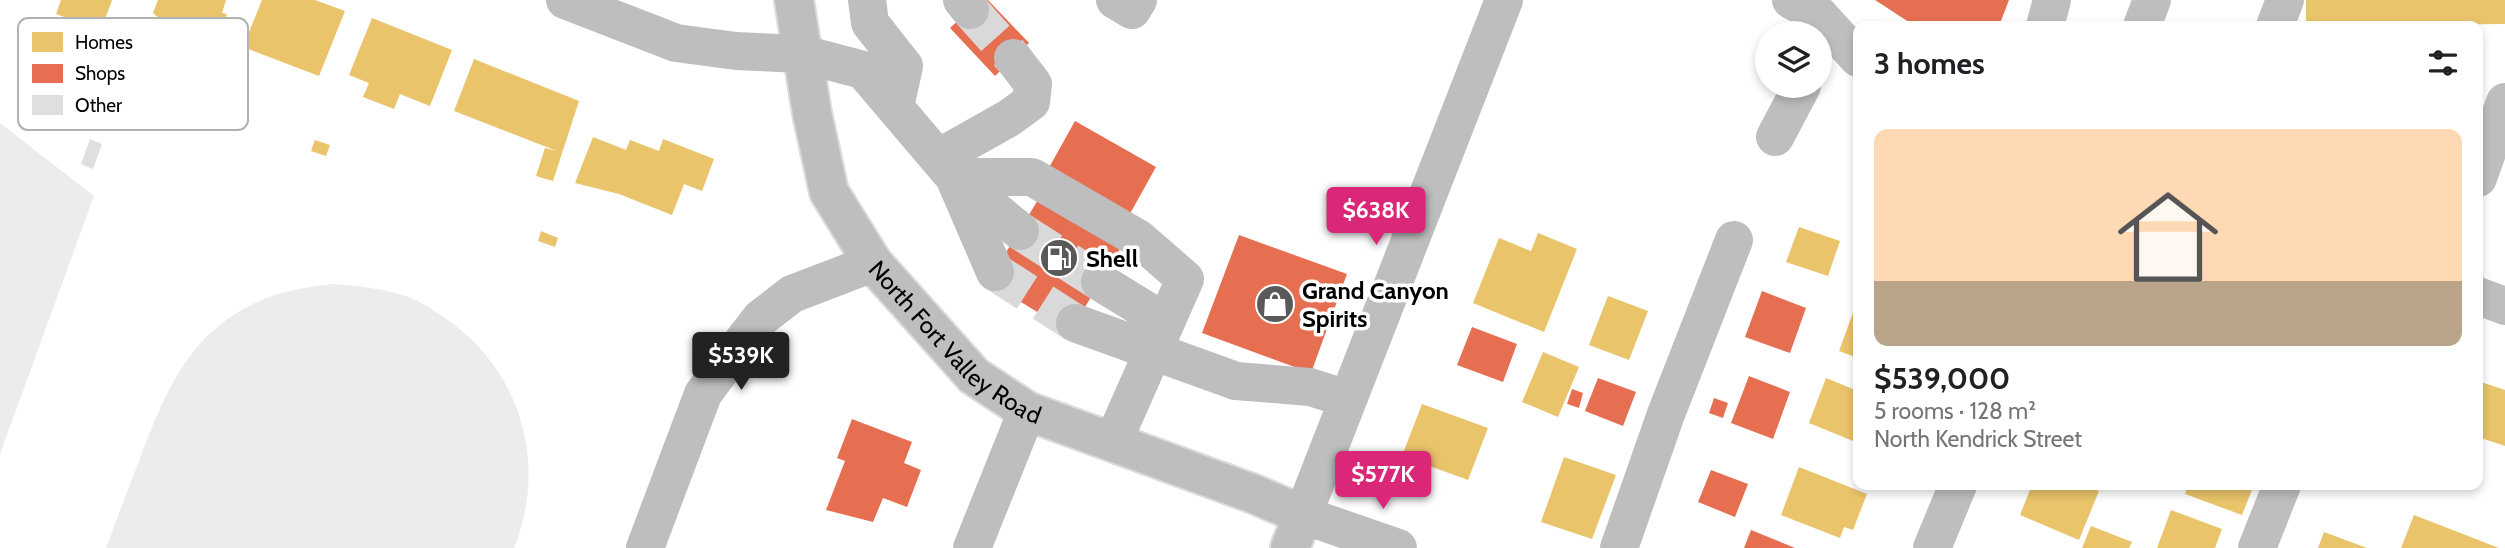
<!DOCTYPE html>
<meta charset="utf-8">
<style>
:root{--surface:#fff;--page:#f6f6f6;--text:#202124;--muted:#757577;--line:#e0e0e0;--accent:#db2777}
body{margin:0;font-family:Cabin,sans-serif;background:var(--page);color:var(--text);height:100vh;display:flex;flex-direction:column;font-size:26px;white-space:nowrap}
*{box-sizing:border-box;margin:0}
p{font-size:23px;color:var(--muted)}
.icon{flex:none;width:38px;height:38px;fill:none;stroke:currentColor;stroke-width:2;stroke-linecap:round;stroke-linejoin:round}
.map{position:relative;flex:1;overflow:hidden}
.sheet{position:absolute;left:1853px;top:21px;width:630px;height:469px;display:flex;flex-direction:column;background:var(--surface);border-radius:14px;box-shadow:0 4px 10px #0003}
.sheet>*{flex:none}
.tools{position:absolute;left:1755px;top:21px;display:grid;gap:14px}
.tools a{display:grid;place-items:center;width:77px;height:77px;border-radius:50%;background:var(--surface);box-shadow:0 4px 10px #0003;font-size:35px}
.price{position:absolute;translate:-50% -60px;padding:0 16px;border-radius:7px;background:var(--accent);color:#fff;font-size:23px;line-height:46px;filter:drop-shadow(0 2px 4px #0008)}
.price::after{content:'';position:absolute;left:50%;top:42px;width:21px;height:16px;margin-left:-10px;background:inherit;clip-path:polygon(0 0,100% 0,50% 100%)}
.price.on{background:#222;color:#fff}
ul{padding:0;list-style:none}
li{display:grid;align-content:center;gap:14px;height:371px;padding:0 21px}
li+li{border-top:2px solid var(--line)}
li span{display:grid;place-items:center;height:217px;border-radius:14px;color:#555}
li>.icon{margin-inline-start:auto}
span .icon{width:126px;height:126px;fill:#fffc;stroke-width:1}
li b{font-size:30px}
h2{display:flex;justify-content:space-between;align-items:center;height:84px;padding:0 21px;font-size:30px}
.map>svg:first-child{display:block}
.green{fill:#ececec}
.homes{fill:#e9c46a}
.shops{fill:#e76f51}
.building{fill:#dfdfdf}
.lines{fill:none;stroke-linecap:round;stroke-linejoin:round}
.minor-tunnel{stroke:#d9d9d9;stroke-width:38;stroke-dasharray:38 19;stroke-linecap:butt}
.major-casing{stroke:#dbdbdb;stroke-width:42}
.minor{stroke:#bebebe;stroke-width:38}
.major{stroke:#bebebe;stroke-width:38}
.labels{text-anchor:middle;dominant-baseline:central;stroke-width:7;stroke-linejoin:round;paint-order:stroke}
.poi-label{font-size:24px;font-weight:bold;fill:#000;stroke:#fff;text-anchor:start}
.street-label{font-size:24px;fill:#000;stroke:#fff}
.key{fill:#fff;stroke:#b2b2b2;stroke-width:2}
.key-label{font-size:19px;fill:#000}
</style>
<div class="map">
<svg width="2505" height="548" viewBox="0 0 2505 548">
<rect width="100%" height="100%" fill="#fff"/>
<path class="green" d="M0,123L94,196L0,454Z
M332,284C357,286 381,288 406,296C422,302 438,313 452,323C523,376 547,466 514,548H106C118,516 130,485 142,453C168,386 192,329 264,299C286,290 309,287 332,284Z"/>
<path class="homes" d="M61,0H112L101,30L56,14Z
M158,0H226L222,13L227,14L216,43L166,24L153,13Z
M262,0H315L345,11L319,76L243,47Z
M2306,0H2505V24L2306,26Z
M372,18L452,50L430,106L400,94L394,109L363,97L369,83L349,75Z
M474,59L579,101L553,181L536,176L545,148L557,151L454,111Z
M593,137L626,150L630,140L659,151L663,139L714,159L702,191L684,184L672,215L619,194L575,183Z
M315,140L330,145L326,156L311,151Z
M1799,227L1840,241L1828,276L1786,262Z
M541,231L558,238L555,247L538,241Z
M1538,233L1577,249L1544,332L1473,303L1499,238L1531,251Z
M1608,296L1648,311L1629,360L1589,345Z
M1858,299V358L1839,351Z
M1543,352L1579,367L1558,417L1522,402Z
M1826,378L1858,391V443L1809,423Z
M2478,381L2505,390V446L2478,437Z
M1422,404L1488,428L1468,480L1402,456Z
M1564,457L1616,475L1592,539L1541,522Z
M1799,467L1867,494L1853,530L1844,527L1840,538L1781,515Z
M2032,485H2084L2099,491L2079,540L2020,515Z
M2188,485H2254L2242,515L2185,494Z
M2171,510L2222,529L2215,548H2157Z
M2414,515L2499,548H2401Z
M2091,526L2132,542L2129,548H2082Z
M2324,532L2367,548H2318Z"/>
<path class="shops" d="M980,0H988L1029,43L995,76L950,28Z
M1875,0H2009L1999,26H1915Z
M1075,121L1156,167L1127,219L1046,173Z
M1041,195L1123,244L1070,332L988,282Z
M1239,235L1347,274L1311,373L1202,333Z
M1762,291L1806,308L1790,353L1745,337Z
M1472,327L1517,344L1503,382L1457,365Z
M1749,376L1790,392L1773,439L1731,423Z
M1598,378L1636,392L1623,426L1585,411Z
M1572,389L1583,393L1579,408L1567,404Z
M1714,398L1728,403L1723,418L1709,413Z
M852,419L912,442L904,463L921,470L907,507L883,498L873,522L826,510L845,461L837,458Z
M1711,470L1748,484L1735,517L1698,502Z
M1751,530L1795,548H1744Z"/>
<path class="building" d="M90,139L102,144L93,169L81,164Z"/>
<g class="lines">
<path class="minor-tunnel" d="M970,10L1013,58
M1020,231L1100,282
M995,272L1075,323"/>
<defs>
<g id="major">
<path id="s1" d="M794,0L812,113L829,192L873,263L974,376L1027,411L1254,494L1303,515L1290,548"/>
</g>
</defs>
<use href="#major" class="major-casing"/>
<path class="minor" d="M565,0L676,43L736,51L802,54L863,70L954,177H1032L1139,239L1185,279L1113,442
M867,0L870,23L904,66L895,107
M962,0L970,10
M1115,0L1132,10L1138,0
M1791,0L1819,15L1858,58
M2045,26L2052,0
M2142,26L2152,0
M2275,26L2285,0
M1775,137L1802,86
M938,158L1009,118L1031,102L1033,84L1013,58
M954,177L995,272
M2478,178L2505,102
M959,181L1020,231
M1100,282L1165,322
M2478,296L2505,306
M1075,323L1236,381L1310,387L1348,399
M645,548L703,394L729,359L761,318L792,294L873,263
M972,548L1027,411
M1398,548L1303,515L1504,0
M1619,548L1666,414L1734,240
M1932,548L1958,485
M2257,548L2282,485"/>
<use href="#major" class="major"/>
</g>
<defs>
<symbol id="fuel-disc" viewBox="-11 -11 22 22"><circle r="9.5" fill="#595959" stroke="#fff"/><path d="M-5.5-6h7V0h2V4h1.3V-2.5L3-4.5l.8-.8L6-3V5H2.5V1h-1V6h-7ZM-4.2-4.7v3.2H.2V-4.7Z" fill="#fff"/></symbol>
<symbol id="shop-disc" viewBox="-11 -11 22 22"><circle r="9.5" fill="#595959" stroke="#fff"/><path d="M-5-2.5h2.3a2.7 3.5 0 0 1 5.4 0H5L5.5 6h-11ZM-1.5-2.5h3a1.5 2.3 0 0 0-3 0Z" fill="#fff"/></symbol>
</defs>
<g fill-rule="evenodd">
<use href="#fuel-disc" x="1037" y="236" width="44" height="44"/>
<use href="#shop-disc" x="1253" y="282" width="44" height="44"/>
</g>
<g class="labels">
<g class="poi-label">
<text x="1086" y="258">Shell</text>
<text x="1302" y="290">Grand Canyon<tspan x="1302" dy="28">Spirits</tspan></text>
</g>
<g class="street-label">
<text stroke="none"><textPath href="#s1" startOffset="394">North Fort Valley Road</textPath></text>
</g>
</g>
<rect x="18" y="18" width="230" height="112" rx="10" class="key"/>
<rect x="32" y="32" width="31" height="20" fill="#e9c46a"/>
<rect x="32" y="64" width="31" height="19" fill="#e76f51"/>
<rect x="32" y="95" width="31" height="20" fill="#dfdfdf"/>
<g class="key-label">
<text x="75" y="49">Homes</text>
<text x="75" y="80">Shops</text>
<text x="75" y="112">Other</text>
</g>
</svg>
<div class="tools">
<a><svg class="icon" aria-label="layers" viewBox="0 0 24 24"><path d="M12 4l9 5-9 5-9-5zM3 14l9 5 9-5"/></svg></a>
</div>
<b class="price" style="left:1376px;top:247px">$638K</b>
<b class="price on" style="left:741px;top:392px">$539K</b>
<b class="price" style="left:1383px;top:511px">$577K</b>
<section class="sheet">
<h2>3 homes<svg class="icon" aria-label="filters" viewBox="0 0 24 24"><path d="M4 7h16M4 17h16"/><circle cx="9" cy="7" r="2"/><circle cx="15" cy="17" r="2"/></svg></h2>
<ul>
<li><span style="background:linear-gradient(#ffd9b3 70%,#b9a48a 0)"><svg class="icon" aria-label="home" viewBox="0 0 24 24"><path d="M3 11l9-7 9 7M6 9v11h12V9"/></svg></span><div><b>$539,000</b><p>5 rooms · 128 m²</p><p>North Kendrick Street</p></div></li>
</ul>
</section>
</div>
